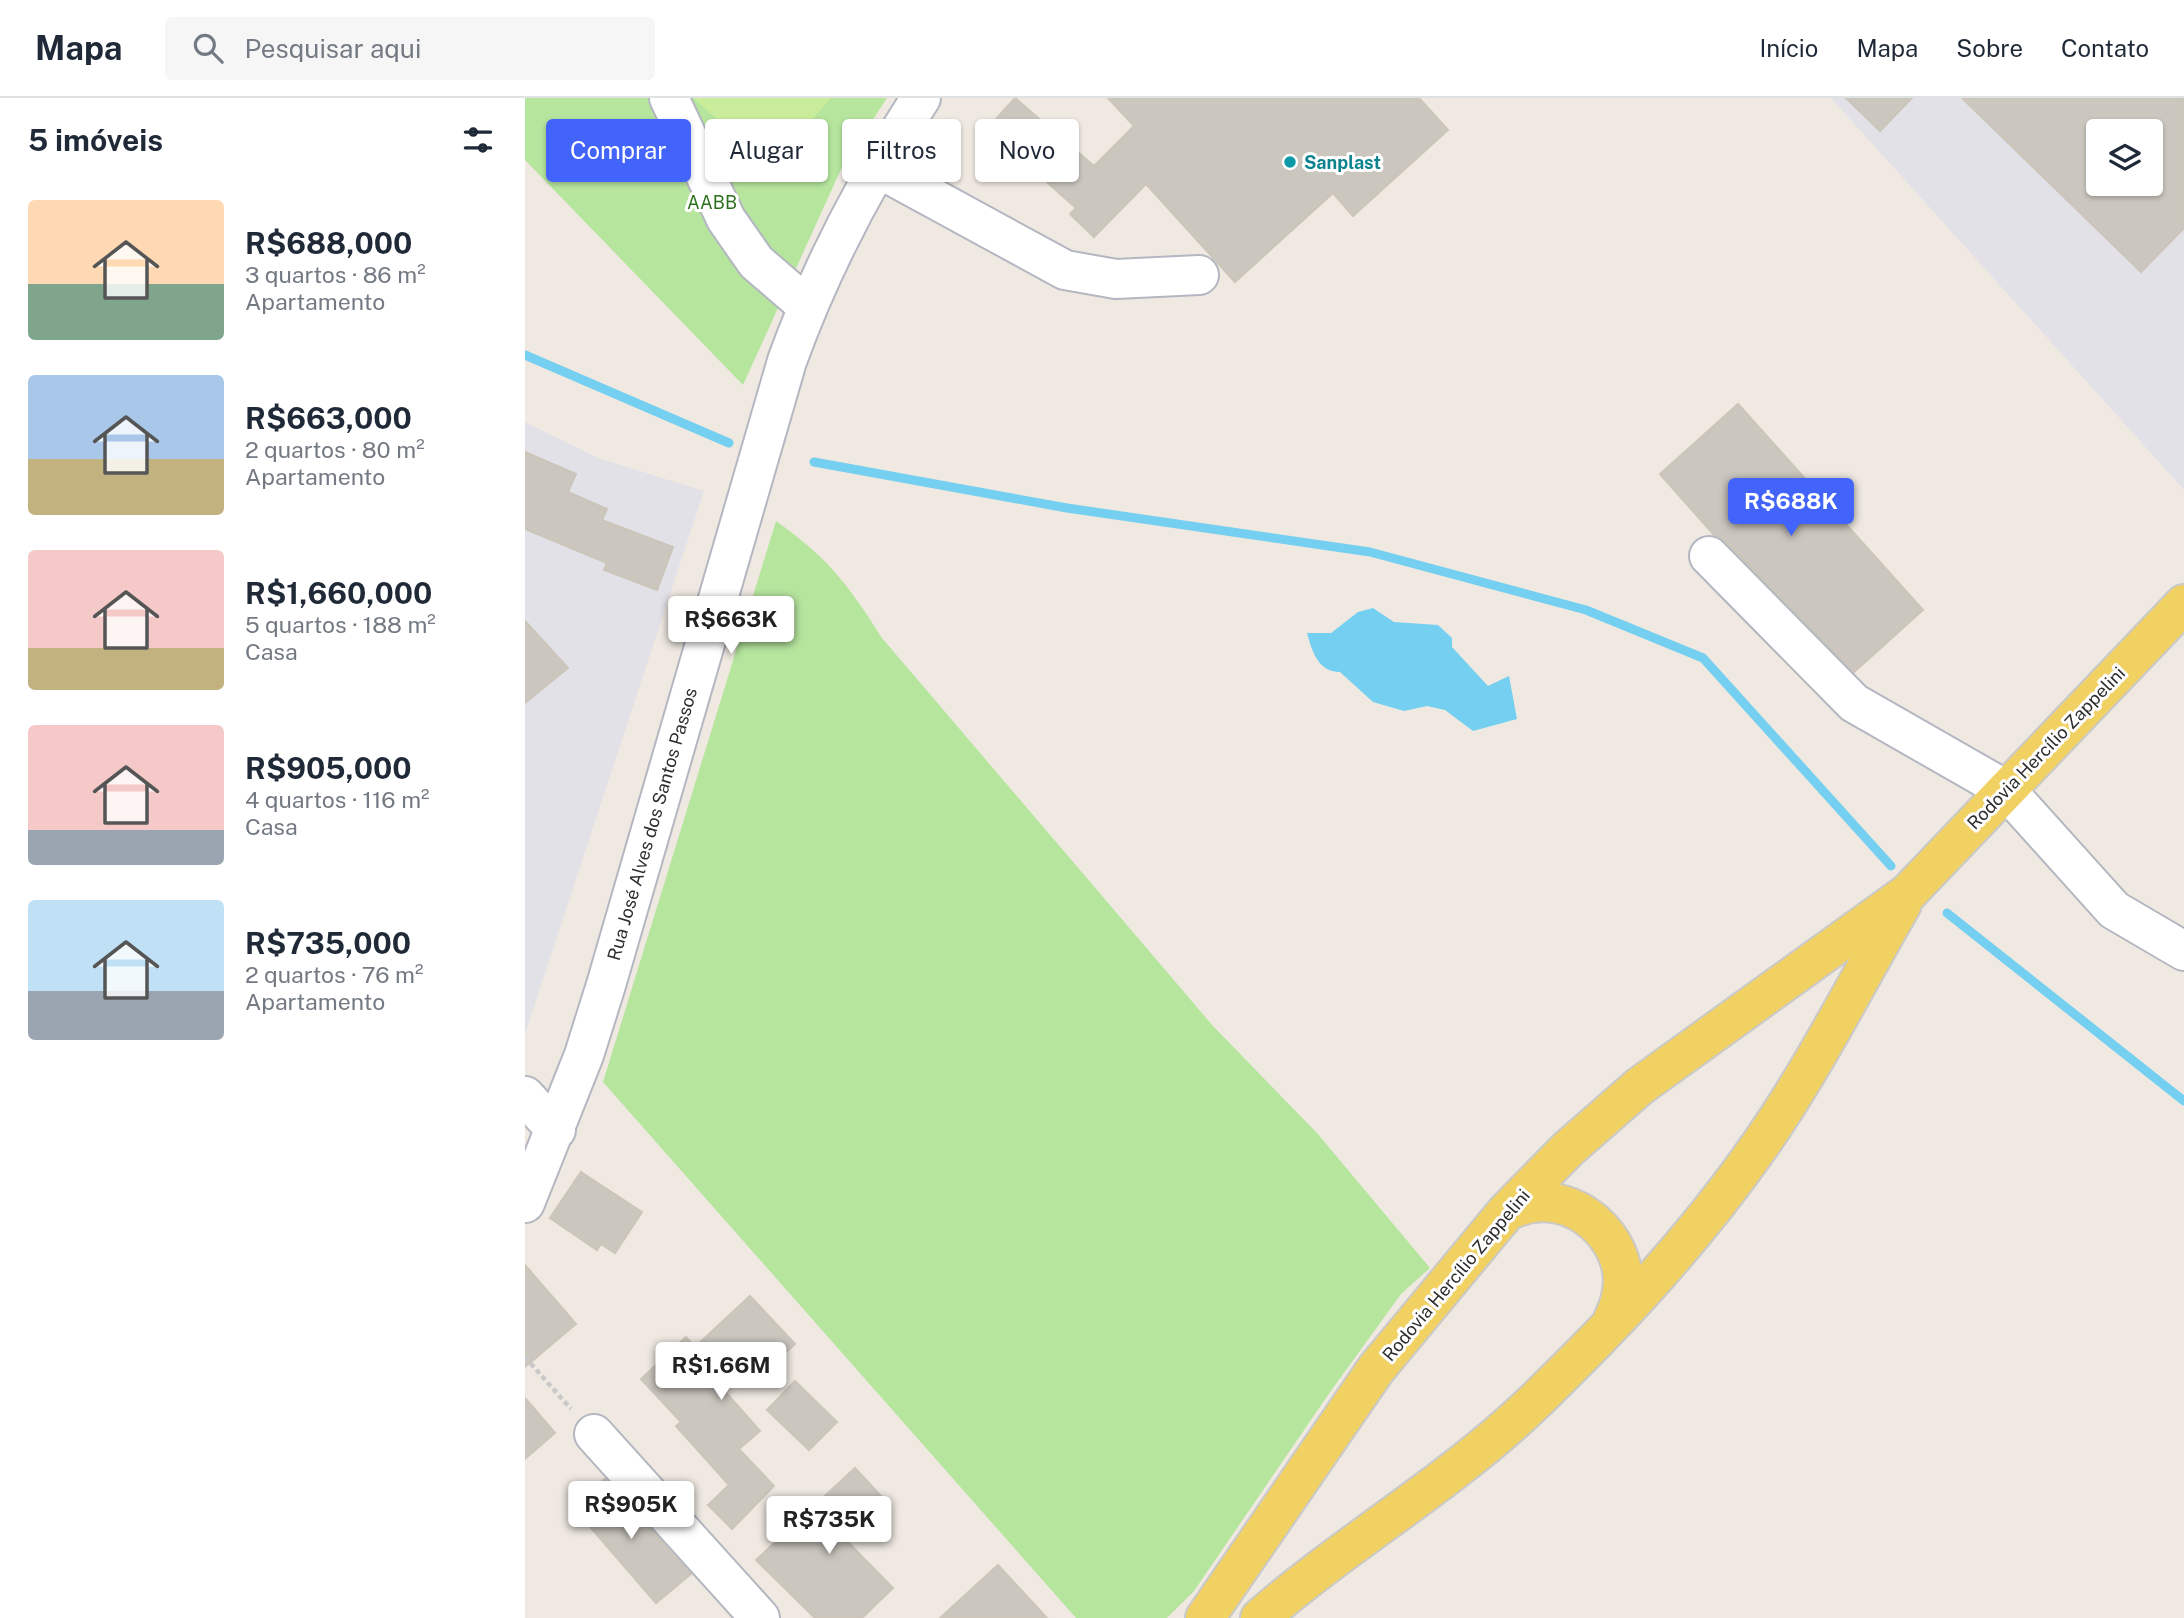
<!DOCTYPE html>
<html lang="pt">
<meta charset="utf-8">
<style>
:root{--surface:#fff;--page:#f6f6f7;--text:#1f2937;--muted:#747a83;--line:#e0e1e3;--accent:#4264fb}
body{margin:0;font-family:"Public Sans",sans-serif;background:var(--page);color:var(--text);height:100vh;display:flex;flex-direction:column;font-size:26px;white-space:nowrap}
*{box-sizing:border-box;margin:0}
p{font-size:23px;color:var(--muted)}
.icon{flex:none;width:38px;height:38px;fill:none;stroke:currentColor;stroke-width:2;stroke-linecap:round;stroke-linejoin:round}
.map{position:relative;flex:1;overflow:hidden}
.panel{display:flex;flex-direction:column;background:var(--surface);width:525px}
.panel>*{flex:none}
.top-card{position:absolute;left:21px;top:21px;width:665px;height:63px;display:flex;gap:14px}
.buttons{position:absolute;left:1561px;top:21px;display:grid;gap:14px}
.buttons a{display:grid;place-items:center;width:77px;height:77px;border-radius:7px;background:var(--surface);box-shadow:0 2px 5px #0004;font-size:35px}
.price{position:absolute;translate:-50% -60px;padding:0 16px;border-radius:7px;background:#fff;color:#222;font-size:23px;line-height:46px;filter:drop-shadow(0 2px 4px #0008)}
.price::after{content:'';position:absolute;left:50%;top:42px;width:21px;height:16px;margin-left:-10px;background:inherit;clip-path:polygon(0 0,100% 0,50% 100%)}
.price.current{background:var(--accent);color:#fff}
ul{padding:0;list-style:none}
li{display:flex;align-items:center;gap:21px;height:175px;padding:0 28px}
li span{display:grid;place-items:center;flex:none;width:196px;height:140px;border-radius:7px;color:#555}
li>.icon{margin-inline-start:auto}
span .icon{width:84px;height:84px;fill:#fffc;stroke-width:1}
li b{font-size:30px}
h2{display:flex;justify-content:space-between;align-items:center;height:84px;padding:0 28px;font-size:30px}
.pill{padding:0 24px;border-radius:7px;background:var(--surface);box-shadow:0 2px 5px #0004;font-size:24px;line-height:63px}
.pill.current{background:var(--accent);color:#fff}
header{display:flex;align-items:center;gap:42px;box-sizing:border-box;height:98px;padding:0 35px;background:var(--surface);border-bottom:2px solid var(--line)}
header strong{font-size:33px}
nav{display:flex;gap:38px;margin-inline-start:auto;font-size:24px}
.search{width:490px;height:63px;background:var(--page);display:flex;align-items:center;gap:18px;box-sizing:border-box;padding:0 24px;border-radius:7px;color:var(--muted);font-size:26px}
main{display:flex;flex:1;min-height:0}
.map>svg:first-child{display:block}
.industrial{fill:#e3e1e8;fill-rule:evenodd}
.green{fill:#b6e59e}
.pitch{fill:#c9ec9a}
.water{fill:#75cff0}
.lines{fill:none;stroke-linecap:round;stroke-linejoin:round}
.stream{stroke:#75cff0;stroke-width:9}
.building{fill:#cbc7bf;stroke:#cbc5ba;stroke-width:2;fill-rule:evenodd}
.minor-casing{stroke:#b4b7c1;stroke-width:42}
.major-casing{stroke:#c9c9c9;stroke-width:42}
.path{stroke:#c9c9c9;stroke-width:4.5;stroke-dasharray:5 3.5;stroke-linecap:butt}
.minor{stroke:#fff;stroke-width:38}
.major{stroke:#f2d163;stroke-width:38}
.culture-dot{fill:#0f9aa8;stroke:#fff;stroke-width:2.5}
.labels{text-anchor:middle;dominant-baseline:central;stroke-width:6;stroke-linejoin:round;paint-order:stroke}
.culture-label{font-size:18px;font-weight:bold;fill:#0d838f;stroke:#fff;text-anchor:start}
.park-label{font-size:18px;fill:#2c6e1b;stroke:#fff}
.street-label{font-size:18px;fill:#2e2e2e;stroke:#fff}
</style>
<header>
<strong>Mapa</strong>
<div class="search"><svg class="icon" aria-label="search" viewBox="0 0 24 24"><circle cx="10" cy="10" r="6"/><path d="M15 15l6 6"/></svg>Pesquisar aqui</div>
<nav><a>Início</a><a>Mapa</a><a>Sobre</a><a>Contato</a></nav>
</header>
<main>
<section class="panel">
<h2>5 imóveis<svg class="icon" aria-label="filters" viewBox="0 0 24 24"><path d="M4 7h16M4 17h16"/><circle cx="9" cy="7" r="2"/><circle cx="15" cy="17" r="2"/></svg></h2>
<ul>
<li><span style="background:linear-gradient(#ffd9b3 60%,#7fa58c 0)"><svg class="icon" aria-label="home" viewBox="0 0 24 24"><path d="M3 11l9-7 9 7M6 9v11h12V9"/></svg></span><div><b>R$688,000</b><p>3 quartos · 86 m²</p><p>Apartamento</p></div></li>
<li><span style="background:linear-gradient(#a9c7e8 60%,#c2b280 0)"><svg class="icon" aria-label="home" viewBox="0 0 24 24"><path d="M3 11l9-7 9 7M6 9v11h12V9"/></svg></span><div><b>R$663,000</b><p>2 quartos · 80 m²</p><p>Apartamento</p></div></li>
<li><span style="background:linear-gradient(#f6c9c9 70%,#c2b280 0)"><svg class="icon" aria-label="home" viewBox="0 0 24 24"><path d="M3 11l9-7 9 7M6 9v11h12V9"/></svg></span><div><b>R$1,660,000</b><p>5 quartos · 188 m²</p><p>Casa</p></div></li>
<li><span style="background:linear-gradient(#f6c9c9 75%,#9aa5b1 0)"><svg class="icon" aria-label="home" viewBox="0 0 24 24"><path d="M3 11l9-7 9 7M6 9v11h12V9"/></svg></span><div><b>R$905,000</b><p>4 quartos · 116 m²</p><p>Casa</p></div></li>
<li><span style="background:linear-gradient(#bfe0f5 65%,#9aa5b1 0)"><svg class="icon" aria-label="home" viewBox="0 0 24 24"><path d="M3 11l9-7 9 7M6 9v11h12V9"/></svg></span><div><b>R$735,000</b><p>2 quartos · 76 m²</p><p>Apartamento</p></div></li>
</ul>
</section>
<div class="map">
<svg width="1659" height="1520" viewBox="0 0 1659 1520">
<rect width="100%" height="100%" fill="#efe9e1"/>
<path class="industrial" d="M1306,0H1659V392L1607,334ZM1573,33H1626V86H1573Z
M0,324L73,360L179,393L0,936Z"/>
<path class="green" d="M0,0H362L317,69L218,287L0,62Z
M251,423C303,460 323,486 357,540L688,928L792,1035L905,1170L876,1196L803,1297L669,1493L642,1520H551L78,984Z"/>
<path class="pitch" d="M168,0H306L246,68Z"/>
<path class="water" d="M848,510L869,524L913,527L927,540V549L963,588L984,578L992,621L948,633L920,612L902,608L879,613L848,604L815,574C793,574 787,553 782,535H806L833,514Z"/>
<g class="lines">
<path class="stream" d="M0,257L204,345
M289,364L542,410L845,454L1061,512L1178,560L1366,768
M1422,815L1659,1003"/>
</g>
<path class="building" d="M490,0L569,68L609,28L583,0H894L923,32L828,118L808,95L710,184L621,86L569,139L545,116L551,110L462,31Z
M1321,0H1387L1355,33Z
M1437,0H1659V130L1616,174ZM1573,33H1626V86H1573Z
M1213,306L1398,512L1329,574L1200,443L1189,437L1135,376Z
M0,354L51,376L43,394L82,411L77,422L148,449L132,492L79,472L82,465L0,431Z
M0,523L43,570L0,605Z
M56,1074L117,1114L90,1155L76,1146L72,1152L25,1120Z
M0,1167L51,1226L0,1269Z
M225,1198L270,1246L244,1270L225,1249L190,1282L235,1333L214,1351L249,1388L207,1431L183,1407L204,1387L151,1328L156,1324L116,1281L161,1239L170,1249Z
M270,1283L312,1324L284,1352L242,1312Z
M0,1300L30,1335L0,1361Z
M330,1370L356,1398L315,1436L368,1490L337,1520H290L231,1462Z
M80,1381L166,1476L131,1505L47,1408Z
M473,1467L522,1520H415Z"/>
<g class="lines">
<defs>
<path id="minor" d="M144,0L201,121L231,164L282,208
M351,69L540,172L591,181L674,177
M1184,458L1329,605L1481,692L1589,812L1659,853
M0,998L31,1032
M0,1105L59,957L81,887L262,263C296,169 341,83 396,0
M69,1336L235,1520"/>
<path id="major" d="M982,1113C990,1110 999,1106 1008,1105C1058,1097 1108,1149 1096,1198C1095,1207 1090,1216 1087,1224
M680,1520L851,1271L982,1113L1043,1051L1115,988L1383,795L1659,506
M735,1520C821,1445 922,1387 1005,1308C1088,1228 1169,1142 1235,1047C1288,971 1331,886 1377,806"/>
</defs>
<use href="#minor" class="minor-casing"/>
<use href="#major" class="major-casing"/>
<path class="path" d="M0,1259L46,1311"/>
<use href="#minor" class="minor"/>
<use href="#major" class="major"/>
</g>
<circle class="culture-dot" cx="765" cy="64" r="7"/>
<g class="labels">
<g class="culture-label">
<text x="779" y="64">Sanplast</text>
</g>
<g class="park-label">
<text x="187" y="104">AABB</text>
</g>
<g class="street-label">
<text transform="translate(1521 650) rotate(-46)">Rodovia Hercílio Zappelini</text>
<text transform="translate(127 726) rotate(-74)">Rua José Alves dos Santos Passos</text>
<text transform="translate(931 1177) rotate(-50)">Rodovia Hercílio Zappelini</text>
</g>
</g>
</svg>
<div class="buttons">
<a><svg class="icon" aria-label="layers" viewBox="0 0 24 24"><path d="M12 4l9 5-9 5-9-5zM3 14l9 5 9-5"/></svg></a>
</div>
<b class="price current" style="left:1266px;top:440px">R$688K</b>
<b class="price" style="left:206px;top:558px">R$663K</b>
<b class="price" style="left:196px;top:1304px">R$1.66M</b>
<b class="price" style="left:106px;top:1443px">R$905K</b>
<b class="price" style="left:304px;top:1458px">R$735K</b>
<div class="top-card">
<a class="pill current">Comprar</a>
<a class="pill">Alugar</a>
<a class="pill">Filtros</a>
<a class="pill">Novo</a>
</div>
</div>
</main>
